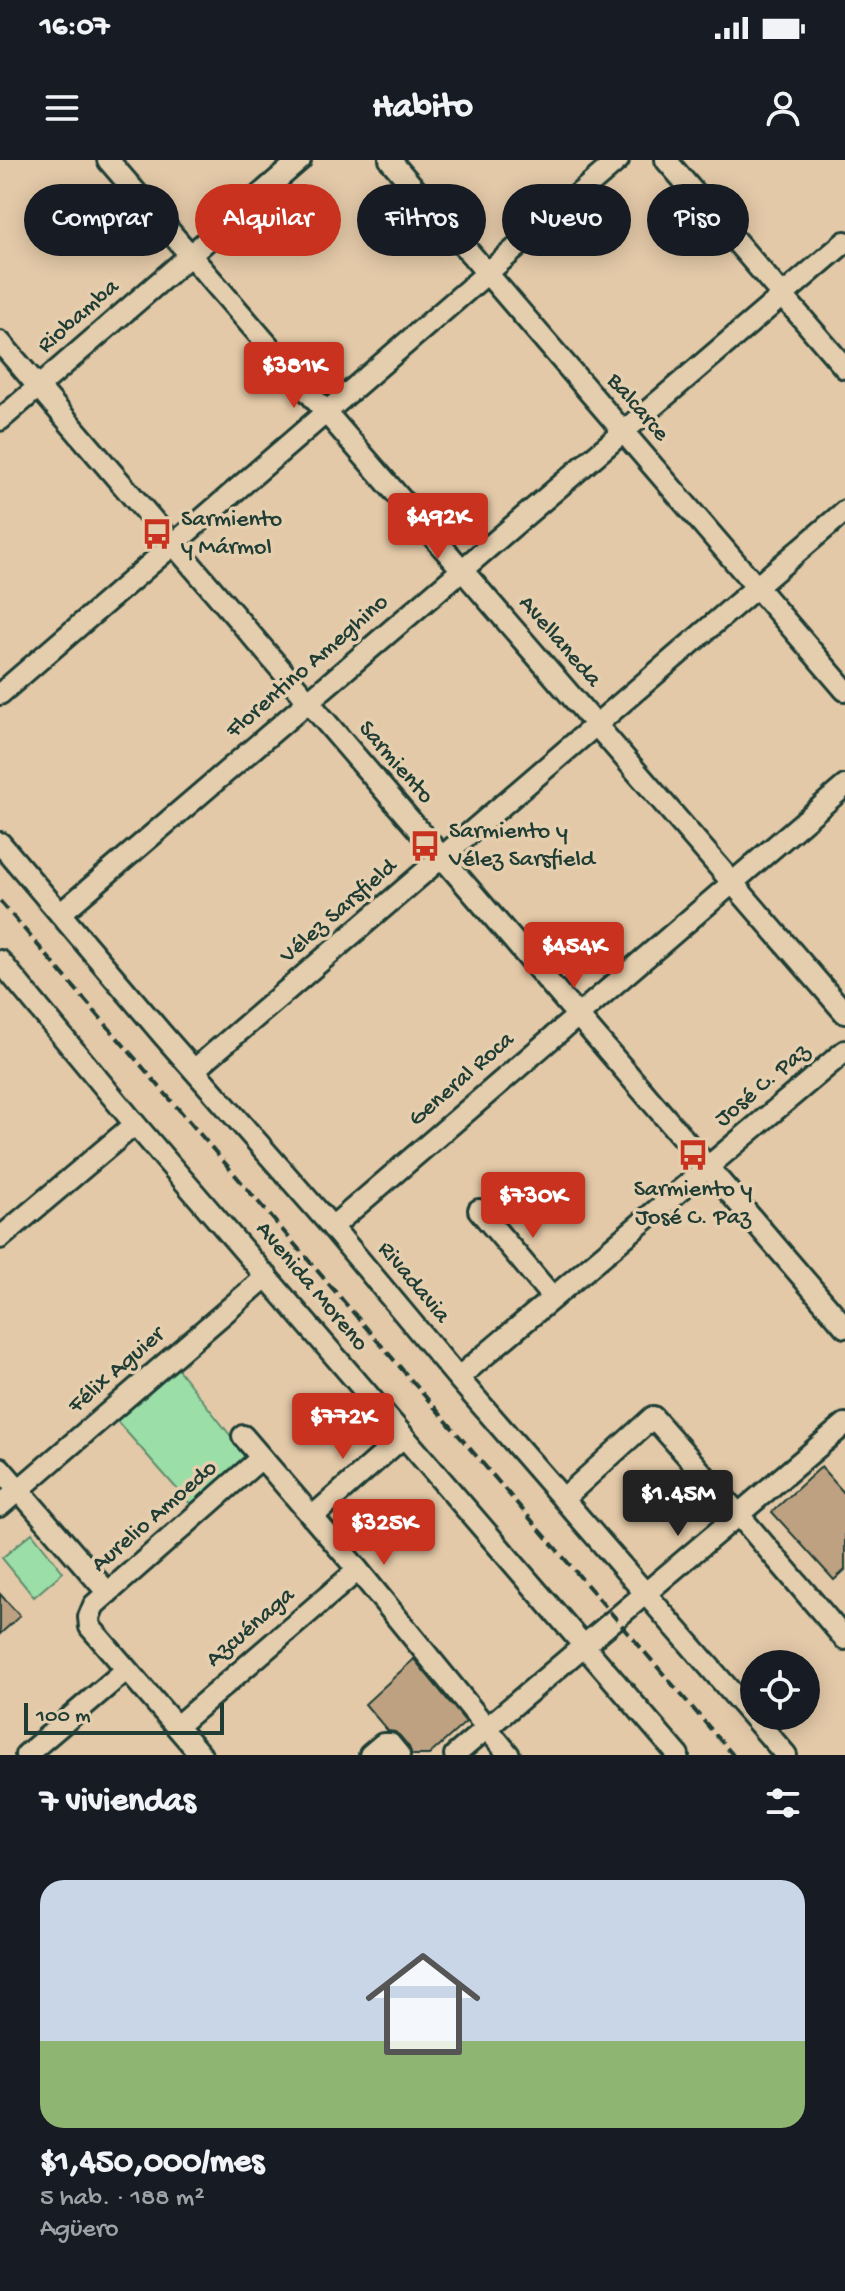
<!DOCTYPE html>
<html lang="es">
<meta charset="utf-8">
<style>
:root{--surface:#171b24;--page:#242831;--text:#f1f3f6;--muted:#9ea1a6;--line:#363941;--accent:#c8321e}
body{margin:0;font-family:"Gochi Hand",sans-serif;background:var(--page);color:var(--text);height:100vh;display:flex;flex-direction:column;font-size:30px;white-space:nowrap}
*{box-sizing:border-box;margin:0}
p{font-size:26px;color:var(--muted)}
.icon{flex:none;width:44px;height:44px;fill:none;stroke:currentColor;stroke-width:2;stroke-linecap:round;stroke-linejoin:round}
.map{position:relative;height:1595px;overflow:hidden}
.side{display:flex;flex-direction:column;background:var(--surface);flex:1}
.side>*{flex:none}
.banner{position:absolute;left:24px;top:24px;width:798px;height:72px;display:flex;gap:16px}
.controls{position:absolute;left:740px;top:1490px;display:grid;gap:16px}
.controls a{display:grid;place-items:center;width:80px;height:80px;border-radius:50%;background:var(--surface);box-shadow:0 4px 20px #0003;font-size:40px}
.scale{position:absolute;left:24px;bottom:20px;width:200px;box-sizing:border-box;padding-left:8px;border:4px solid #1f3d34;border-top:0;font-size:22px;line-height:28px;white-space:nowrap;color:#1f3d34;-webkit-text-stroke:6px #e4ceae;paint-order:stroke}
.price{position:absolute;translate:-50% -68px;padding:0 18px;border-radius:8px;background:var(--accent);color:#fff;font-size:26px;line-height:52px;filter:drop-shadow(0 2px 4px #0008)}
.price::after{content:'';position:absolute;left:50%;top:48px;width:24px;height:18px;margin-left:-12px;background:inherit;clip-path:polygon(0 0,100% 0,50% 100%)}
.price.on{background:#222;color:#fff}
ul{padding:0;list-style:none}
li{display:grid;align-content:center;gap:16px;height:424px;padding:0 40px}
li+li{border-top:2px solid var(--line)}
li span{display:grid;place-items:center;height:248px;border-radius:24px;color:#555}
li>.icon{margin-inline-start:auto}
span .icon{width:144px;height:144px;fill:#fffc;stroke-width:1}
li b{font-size:34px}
h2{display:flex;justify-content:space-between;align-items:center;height:96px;padding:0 40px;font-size:34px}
.pill{padding:0 28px;border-radius:36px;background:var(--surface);box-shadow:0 4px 20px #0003;font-size:28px;line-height:72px}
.pill.on{background:var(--accent);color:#fff}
.status{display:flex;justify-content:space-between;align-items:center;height:56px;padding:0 40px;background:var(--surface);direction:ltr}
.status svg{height:22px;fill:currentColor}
header{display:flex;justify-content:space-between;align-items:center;height:104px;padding:0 40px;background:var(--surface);font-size:36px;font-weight:800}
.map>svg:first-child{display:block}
.green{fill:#9cdea8;stroke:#5e8e6e;stroke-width:2}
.building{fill:#bea181;stroke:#1f3d34;stroke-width:2}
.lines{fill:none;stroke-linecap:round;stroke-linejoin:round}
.minor-casing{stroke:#1f3d34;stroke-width:26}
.minor{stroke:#e4ceae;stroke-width:20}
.rail{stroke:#1f3d34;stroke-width:4;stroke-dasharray:12 6;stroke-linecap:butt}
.labels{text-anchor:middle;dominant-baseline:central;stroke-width:7;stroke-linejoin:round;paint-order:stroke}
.street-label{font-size:24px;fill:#1f3d34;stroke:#e4ceae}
.poi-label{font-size:24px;fill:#1f3d34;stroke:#e4ceae;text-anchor:start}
</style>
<div class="status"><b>16:07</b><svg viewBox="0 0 49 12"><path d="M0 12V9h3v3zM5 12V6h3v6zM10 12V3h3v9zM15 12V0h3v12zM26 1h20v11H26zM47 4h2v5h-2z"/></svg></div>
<header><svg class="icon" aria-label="menu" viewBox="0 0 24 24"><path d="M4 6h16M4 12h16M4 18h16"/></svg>Habito<svg class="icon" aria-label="person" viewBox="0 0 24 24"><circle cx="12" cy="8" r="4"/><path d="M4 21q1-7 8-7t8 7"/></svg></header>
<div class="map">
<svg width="845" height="1595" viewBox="0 0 845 1595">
<rect width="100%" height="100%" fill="#e3c9a8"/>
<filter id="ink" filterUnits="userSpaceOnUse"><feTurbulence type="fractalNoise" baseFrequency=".0125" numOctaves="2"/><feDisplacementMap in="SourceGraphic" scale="16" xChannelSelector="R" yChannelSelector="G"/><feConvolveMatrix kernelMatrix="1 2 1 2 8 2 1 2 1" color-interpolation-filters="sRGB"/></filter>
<g filter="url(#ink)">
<path class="green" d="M177,1208L249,1299L193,1347L116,1260Z
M32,1373L63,1412L34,1437L2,1398Z"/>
<path class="building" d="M821,1307L845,1334V1410L834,1420L772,1352Z
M0,1434L20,1456L0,1474Z
M414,1499L466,1562L429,1595H412L409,1587L400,1576L395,1572L388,1571L365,1544Z"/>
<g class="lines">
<defs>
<path id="minor" d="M108,0L845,853
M390,0L845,530
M666,0L845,208
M0,182L845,1167
M0,260L300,0
M0,534L618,0
M0,683L163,875L332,1067L458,1218L786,1595
M60,754L845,82
M0,801L135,964L678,1595
M194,910L845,351
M479,1050L553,1138
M332,1067L845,626
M0,1078L135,964
M458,1218L845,891
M243,1276L358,1410L509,1595
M0,1308L108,1433
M563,1339L653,1257L739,1355L845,1479
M0,1346L267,1116
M312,1357L403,1277
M177,1566L358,1410
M26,1595L126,1510
M201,1595L90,1467L89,1457L94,1445L261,1298
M370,1595L383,1584H390L399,1595
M455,1595L845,1264"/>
</defs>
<use href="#minor" class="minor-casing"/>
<use href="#minor" class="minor"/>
<path class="rail" d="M0,741L733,1595"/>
</g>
</g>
<defs>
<symbol id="bus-bare" viewBox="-9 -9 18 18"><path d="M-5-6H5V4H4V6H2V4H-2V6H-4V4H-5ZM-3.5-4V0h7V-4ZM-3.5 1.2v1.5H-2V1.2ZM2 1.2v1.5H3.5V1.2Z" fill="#c8321e" stroke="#e4ceae" stroke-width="2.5" paint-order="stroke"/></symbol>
</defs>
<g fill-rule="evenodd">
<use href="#bus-bare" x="135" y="352" width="44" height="44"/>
<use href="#bus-bare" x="403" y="664" width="44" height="44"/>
<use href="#bus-bare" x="671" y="973" width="44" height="44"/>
</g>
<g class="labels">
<g class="street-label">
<text transform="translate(79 157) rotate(-41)">Riobamba</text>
<text transform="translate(637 248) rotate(49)">Balcarce</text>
<text transform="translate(559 482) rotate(49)">Avellaneda</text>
<text transform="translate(308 507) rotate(-41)">Florentino Ameghino</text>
<text transform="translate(395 603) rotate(49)">Sarmiento</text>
<text transform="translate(339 752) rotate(-41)">Vélez Sarsfield</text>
<text transform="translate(462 920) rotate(-41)">General Roca</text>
<text transform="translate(763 926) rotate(-40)">José C. Paz</text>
<text transform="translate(413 1123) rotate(50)">Rivadavia</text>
<text transform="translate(311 1127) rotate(50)">Avenida Moreno</text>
<text transform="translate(117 1211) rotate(-41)">Félix Aguier</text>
<text transform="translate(155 1357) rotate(-41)">Aurelio Amoedo</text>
<text transform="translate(251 1468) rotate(-41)">Azcuénaga</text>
</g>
<g class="poi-label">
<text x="181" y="360">Sarmiento<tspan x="181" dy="28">y Mármol</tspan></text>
<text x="449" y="672">Sarmiento y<tspan x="449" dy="28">Vélez Sarsfield</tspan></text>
<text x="693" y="1030" text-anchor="middle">Sarmiento y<tspan x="693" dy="28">José C. Paz</tspan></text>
</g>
</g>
</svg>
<div class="controls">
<a><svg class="icon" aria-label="locate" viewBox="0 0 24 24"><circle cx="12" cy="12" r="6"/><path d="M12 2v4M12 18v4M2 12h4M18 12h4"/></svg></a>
</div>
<div class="scale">100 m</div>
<b class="price" style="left:294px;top:250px">$381K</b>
<b class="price" style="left:438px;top:401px">$492K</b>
<b class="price" style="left:574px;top:830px">$454K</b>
<b class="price" style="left:533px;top:1080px">$730K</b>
<b class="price" style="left:343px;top:1301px">$772K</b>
<b class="price on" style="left:678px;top:1378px">$1.45M</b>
<b class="price" style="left:384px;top:1407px">$325K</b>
<div class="banner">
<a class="pill">Comprar</a>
<a class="pill on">Alquilar</a>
<a class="pill">Filtros</a>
<a class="pill">Nuevo</a>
<a class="pill">Piso</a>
</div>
</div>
<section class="side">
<h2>7 viviendas<svg class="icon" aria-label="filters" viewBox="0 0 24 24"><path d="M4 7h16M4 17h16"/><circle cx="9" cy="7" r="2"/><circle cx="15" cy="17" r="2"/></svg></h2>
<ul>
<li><span style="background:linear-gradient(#c9d6e8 65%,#8fb573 0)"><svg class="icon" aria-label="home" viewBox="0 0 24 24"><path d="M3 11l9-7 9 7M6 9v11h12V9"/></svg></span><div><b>$1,450,000/mes</b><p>5 hab. · 188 m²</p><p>Agüero</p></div></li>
</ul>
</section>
